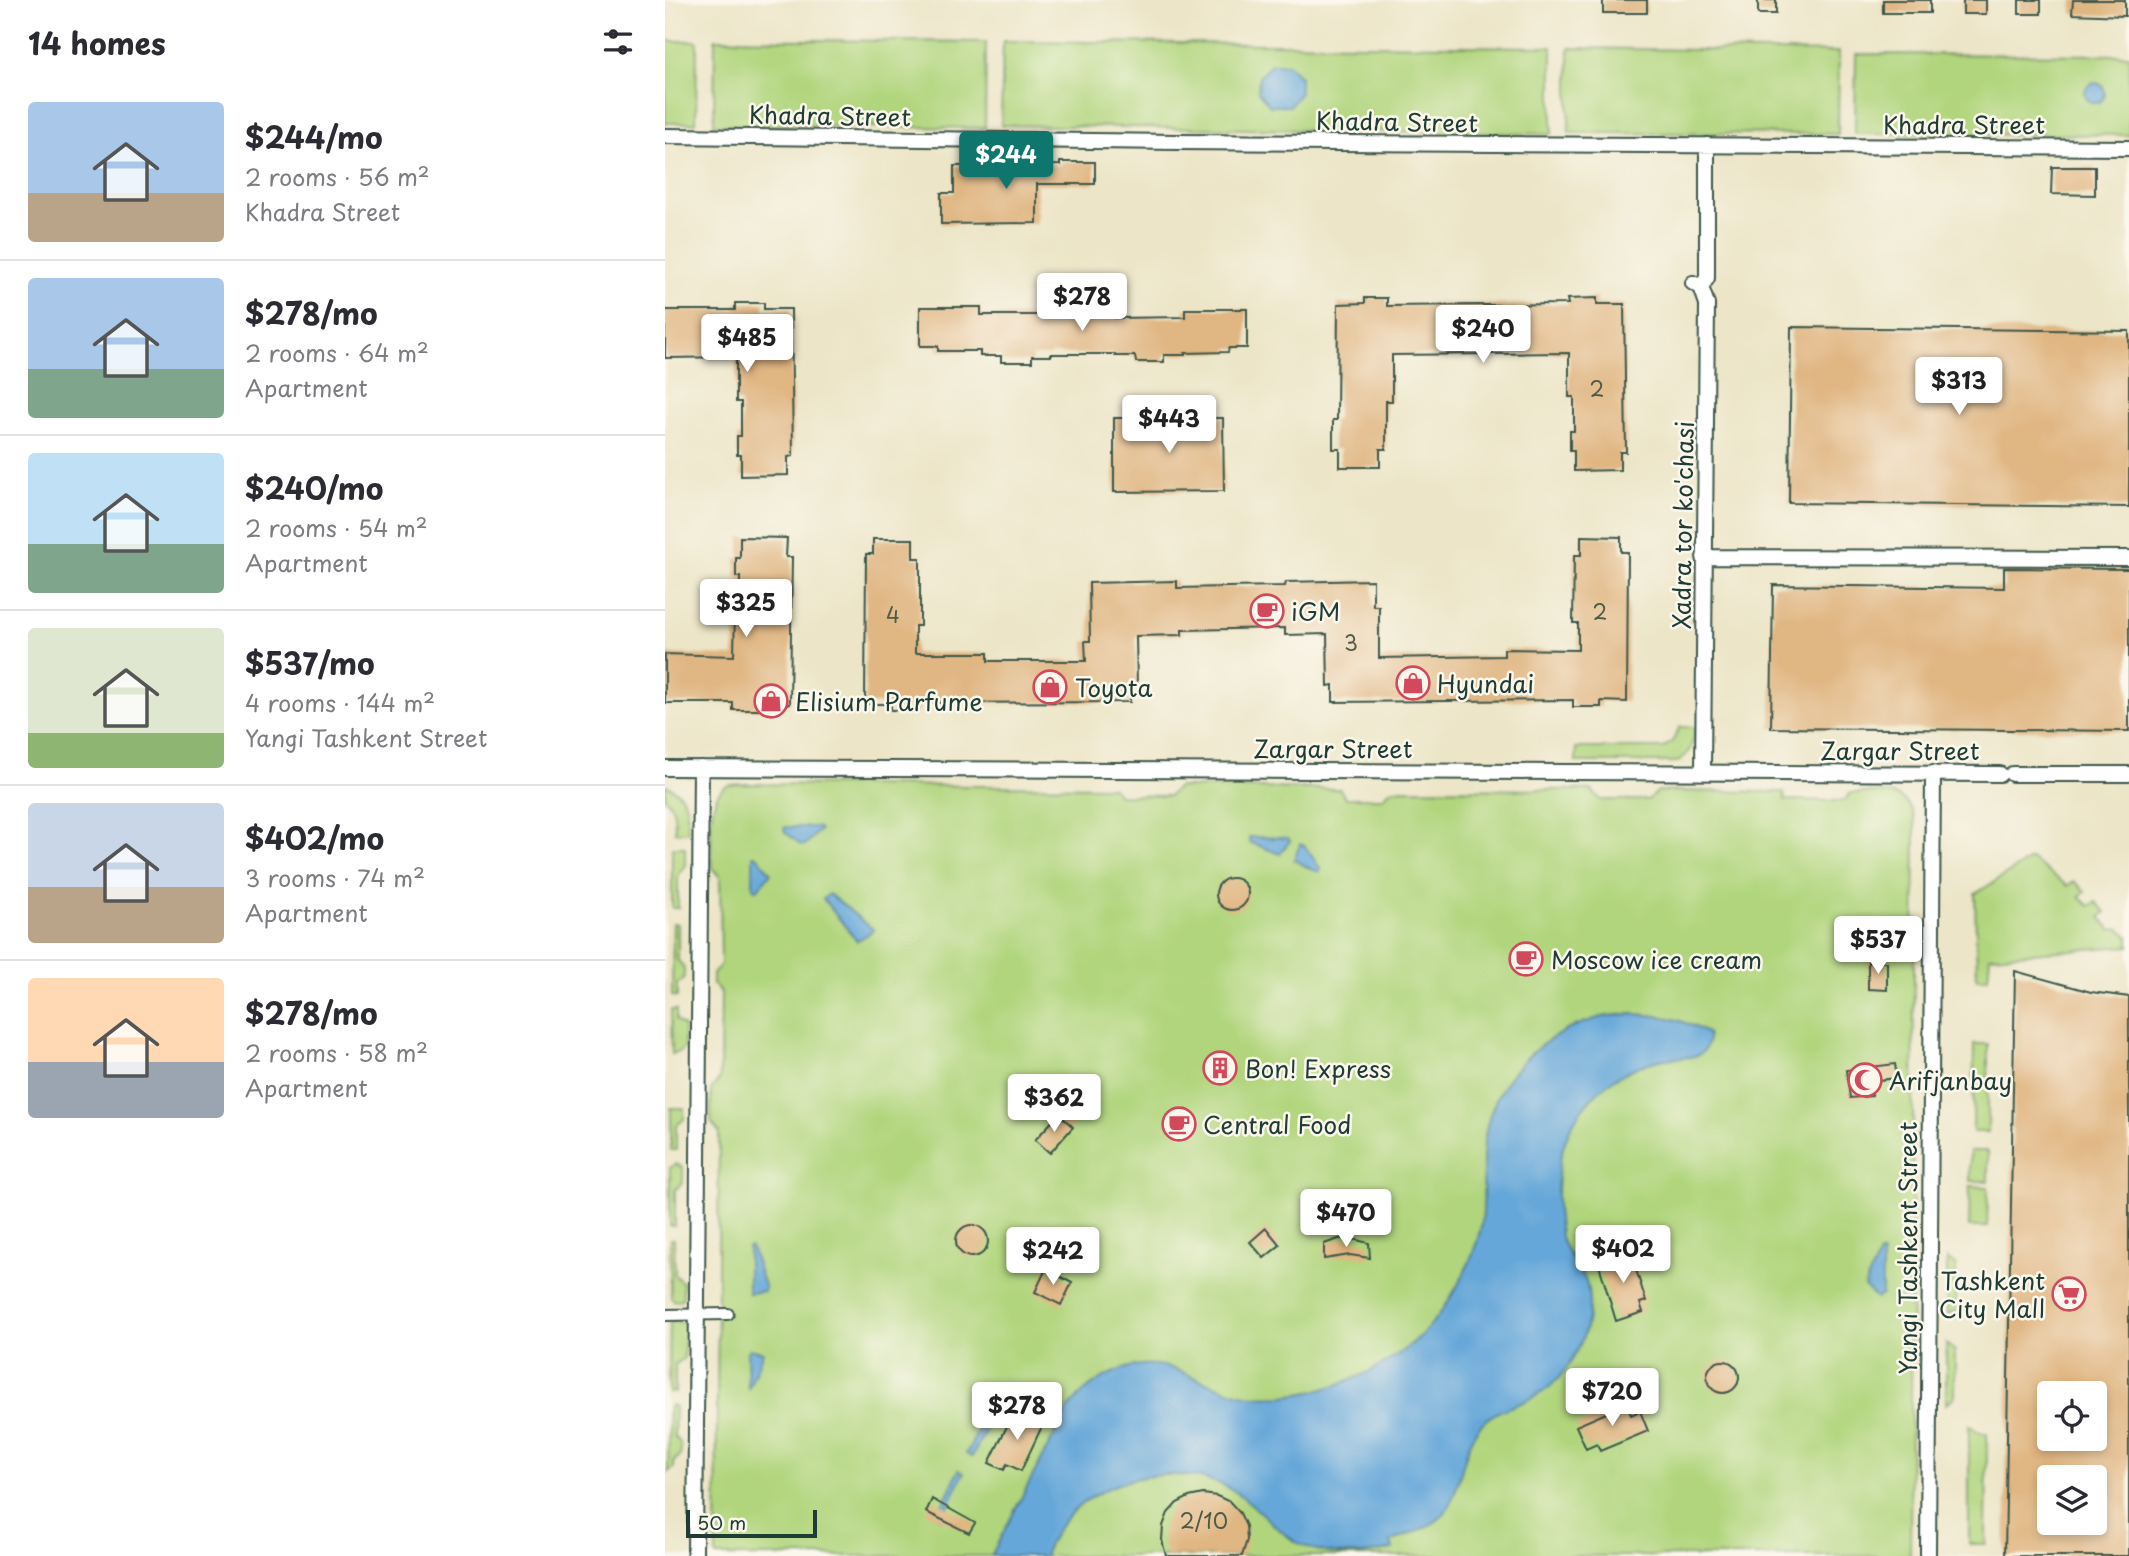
<!DOCTYPE html>
<meta charset="utf-8">
<style>
:root{--surface:#fff;--page:#f7f7f7;--text:#2b2b33;--muted:#7c7c81;--line:#e1e1e2;--accent:#0f766e}
body{margin:0;font-family:"Playpen Sans",sans-serif;background:var(--page);color:var(--text);height:100vh;display:flex;flex-direction:column;font-size:26px;white-space:nowrap}
*{box-sizing:border-box;margin:0}
p{font-size:23px;color:var(--muted)}
.icon{flex:none;width:38px;height:38px;fill:none;stroke:currentColor;stroke-width:2;stroke-linecap:round;stroke-linejoin:round}
.map{position:relative;flex:1;overflow:hidden}
.sheet{display:flex;flex-direction:column;background:var(--surface);width:665px}
.sheet>*{flex:none}
.buttons{position:absolute;left:1372px;top:1381px;display:grid;gap:14px}
.buttons a{display:grid;place-items:center;width:70px;height:70px;border-radius:7px;background:var(--surface);box-shadow:0 4px 10px #0003;font-size:35px}
.scale{position:absolute;left:21px;bottom:18px;width:131px;box-sizing:border-box;padding-left:7px;border:4px solid #1f3d34;border-top:0;font-size:19px;line-height:24px;white-space:nowrap;color:#1f3d34;-webkit-text-stroke:5px #fbf7ec;paint-order:stroke}
.price{position:absolute;translate:-50% -60px;padding:0 16px;border-radius:7px;background:#fff;color:#222;font-size:23px;line-height:46px;filter:drop-shadow(0 2px 4px #0008)}
.price::after{content:'';position:absolute;left:50%;top:42px;width:21px;height:16px;margin-left:-10px;background:inherit;clip-path:polygon(0 0,100% 0,50% 100%)}
.price.current{background:var(--accent);color:#fff}
ul{padding:0;list-style:none}
li{display:flex;align-items:center;gap:21px;height:175px;padding:0 28px}
li+li{border-top:2px solid var(--line)}
li span{display:grid;place-items:center;flex:none;width:196px;height:140px;border-radius:7px;color:#555}
li>.icon{margin-inline-start:auto}
span .icon{width:84px;height:84px;fill:#fffc;stroke-width:1}
li b{font-size:30px}
h2{display:flex;justify-content:space-between;align-items:center;height:84px;padding:0 28px;font-size:30px}
main{display:flex;flex:1;min-height:0}
.map>svg:first-child{display:block}
.green{fill:#b1d57d;stroke:#688958;stroke-width:2}
.water{fill:#66a7d9;stroke:#427286;stroke-width:2}
.building{fill:#e0b682;fill-rule:evenodd}
.lines{fill:none;stroke-linecap:round;stroke-linejoin:round}
.pedestrian-casing{stroke:#3e564a;stroke-width:14}
.minor-casing{stroke:#3e564a;stroke-width:18}
.pedestrian{stroke:#fff;stroke-width:10}
.minor{stroke:#fff;stroke-width:14}
.labels{text-anchor:middle;dominant-baseline:central;stroke-width:5;stroke-linejoin:round;paint-order:stroke}
.number-label{font-size:21px;fill:#4f5b48}
.street-label{font-size:24px;fill:#1f3d34;stroke:#fbf7ec}
.poi-label{font-size:24px;fill:#1f3d34;stroke:#fbf7ec;text-anchor:start}
</style>
<main>
<section class="sheet">
<h2>14 homes<svg class="icon" aria-label="filters" viewBox="0 0 24 24"><path d="M4 7h16M4 17h16"/><circle cx="9" cy="7" r="2"/><circle cx="15" cy="17" r="2"/></svg></h2>
<ul>
<li><span style="background:linear-gradient(#a9c7e8 65%,#b9a48a 0)"><svg class="icon" aria-label="home" viewBox="0 0 24 24"><path d="M3 11l9-7 9 7M6 9v11h12V9"/></svg></span><div><b>$244/mo</b><p>2 rooms · 56 m²</p><p>Khadra Street</p></div></li>
<li><span style="background:linear-gradient(#a9c7e8 65%,#7fa58c 0)"><svg class="icon" aria-label="home" viewBox="0 0 24 24"><path d="M3 11l9-7 9 7M6 9v11h12V9"/></svg></span><div><b>$278/mo</b><p>2 rooms · 64 m²</p><p>Apartment</p></div></li>
<li><span style="background:linear-gradient(#bfe0f5 65%,#7fa58c 0)"><svg class="icon" aria-label="home" viewBox="0 0 24 24"><path d="M3 11l9-7 9 7M6 9v11h12V9"/></svg></span><div><b>$240/mo</b><p>2 rooms · 54 m²</p><p>Apartment</p></div></li>
<li><span style="background:linear-gradient(#dfe7d0 75%,#8fb573 0)"><svg class="icon" aria-label="home" viewBox="0 0 24 24"><path d="M3 11l9-7 9 7M6 9v11h12V9"/></svg></span><div><b>$537/mo</b><p>4 rooms · 144 m²</p><p>Yangi Tashkent Street</p></div></li>
<li><span style="background:linear-gradient(#c9d6e8 60%,#b9a48a 0)"><svg class="icon" aria-label="home" viewBox="0 0 24 24"><path d="M3 11l9-7 9 7M6 9v11h12V9"/></svg></span><div><b>$402/mo</b><p>3 rooms · 74 m²</p><p>Apartment</p></div></li>
<li><span style="background:linear-gradient(#ffd9b3 60%,#9aa5b1 0)"><svg class="icon" aria-label="home" viewBox="0 0 24 24"><path d="M3 11l9-7 9 7M6 9v11h12V9"/></svg></span><div><b>$278/mo</b><p>2 rooms · 58 m²</p><p>Apartment</p></div></li>
</ul>
</section>
<div class="map">
<svg width="1464" height="1556" viewBox="0 0 1464 1556">
<rect width="100%" height="100%" fill="#fbf7ec"/>
<filter id="ink" filterUnits="userSpaceOnUse"><feTurbulence type="fractalNoise" baseFrequency=".0143" numOctaves="2"/><feDisplacementMap in="SourceGraphic" scale="14" xChannelSelector="R" yChannelSelector="G"/><feConvolveMatrix kernelMatrix="1 2 1 2 8 2 1 2 1" color-interpolation-filters="sRGB"/></filter>
<filter id="wash" filterUnits="userSpaceOnUse"><feTurbulence type="fractalNoise" baseFrequency=".00686" numOctaves="4" result="noise"/><feDisplacementMap in="SourceGraphic" scale="28" xChannelSelector="R" yChannelSelector="G"/><feGaussianBlur stdDeviation="1.57" result="paint"/><feColorMatrix in="noise" values="0 0 0 0 0 0 0 0 0 0 0 0 0 0 0 0 0 1.4 0 .05"/><feComposite in="paint" operator="in"/></filter>
<g filter="url(#wash)">
<rect width="100%" height="100%" fill="#ece5c7"/>
<path class="green" d="M50,39L321,42L320,128L49,125Z
M0,41H32L31,123H0Z
M338,41L887,47V134L336,125Z
M904,48L1174,52L1173,134L904,133Z
M1191,54L1464,55V135L1190,134Z
M1015,727H1030C1029,742 1026,754 1012,762H911V748H998L1007,742Z
M77,784L447,787L454,795L504,796L513,787L675,789L680,798H717L727,789L926,790L936,800H983L993,791L1119,792L1120,800L1179,801L1186,793C1215,793 1247,787 1250,825L1245,1556H51L54,1132L46,1122V1090L55,1078L56,992L48,984V974L56,964L55,877L48,869C47,849 40,799 60,787C65,784 72,785 77,784Z
M0,785C23,793 23,811 23,832H10C10,818 10,807 0,798Z
M7,847H20V865L13,876V908H7Z
M1366,859L1403,886L1409,881L1420,891L1414,897L1424,906L1431,902L1441,912L1435,917L1446,930L1454,928L1464,937V946L1325,956L1323,978H1312L1310,894Z
M8,923L13,924V961C20,966 20,972 18,980L12,984V997L7,996Z
M6,1010H11V1020L19,1027V1048L14,1052L7,1054Z
M1309,1044H1323V1132H1308Z
M6,1108H19V1119L11,1126V1150H6Z
M1305,1151H1323V1181H1305Z
M11,1164L18,1168V1182L10,1190V1226H5V1168Z
M1305,1186L1323,1187L1322,1227H1304Z
M5,1239H9L10,1275L18,1283V1297L14,1301L8,1300L6,1297Z
M1282,1259L1291,1266V1311L1282,1315Z
M5,1322H20L19,1358L10,1364V1392H4Z
M1281,1344L1290,1351V1396L1281,1404Z
M7,1405L10,1407L9,1436C16,1442 17,1448 15,1456L9,1461V1468L3,1472L4,1407Z
M1304,1425L1312,1431L1322,1434L1321,1544H1304Z"/>
<path class="water" d="M606,64H623L635,77V93L625,106H605L593,92L594,77Z
M1420 93a10 10 0 1 1 20 0a10 10 0 1 1-20 0Z
M122,827H152L155,830L140,845H136L120,832L119,828Z
M584,837L623,838L625,841L615,854L584,842Z
M635,844L640,846L655,868V872L648,870L629,860Z
M88,855L92,856L106,873L92,890L88,888Z
M164,894L209,930L192,941L158,899Z
M967,1014C998,1015 1014,1018 1042,1033C1044,1041 1042,1051 1033,1055C1024,1059 1010,1057 1001,1059C953,1067 912,1100 898,1148C891,1172 889,1219 898,1243C904,1257 918,1269 922,1284C929,1314 918,1346 901,1369C893,1380 882,1391 869,1397C851,1407 828,1409 814,1427C794,1452 797,1504 770,1522C757,1530 740,1535 726,1542L728,1549C700,1556 671,1556 644,1548C608,1535 589,1496 553,1483C489,1459 402,1488 379,1556H326L402,1410C426,1379 468,1354 509,1369C530,1377 566,1394 589,1396C646,1400 708,1378 751,1340C781,1313 810,1261 817,1221C821,1193 815,1164 820,1136C829,1078 875,1035 930,1019C941,1015 955,1015 967,1014Z
M83,1247H86L100,1289L99,1291L83,1293Z
M1214,1254H1217V1295L1212,1298L1199,1287Z
M84,1349L98,1352L83,1390L82,1351Z
M316,1425L322,1428L307,1457L301,1454Z
M294,1470L299,1473L277,1519L272,1516Z"/>
<g id="blocks">
<path class="building" d="M938,0H982V13H938Z
M1093,0H1111V14H1093Z
M1218,0H1265V13H1218Z
M1298,0H1321V14H1298Z
M1354,0H1376V14H1354Z
M1408,0H1460V16L1407,14Z
M395,162H430V184H372V223L276,224V193H289V166L395,165Z
M1387,167H1430V195L1386,194Z
M700,298H722V306L903,304L902,299L932,298V304H959L961,452H955V470L909,471V451H905V431H909V397H904V353L727,355V401H721V449H715V467H675V449H668V420H672L673,304L700,303Z
M70,303H99V309H126L128,456L123,457V475L76,476V455H72V436H76V402H71V357L0,358V310H70Z
M255,307H316V315H385V309H449L450,318L520,317V309H582V348H564L563,352L520,353V355H499V362H471L470,356H450V354H386V356H367V362H336V356H315V351H273V346H255Z
M1126,327L1464,331V507L1124,503Z
M449,418H558L559,491L449,492Z
M916,536L956,537V552H963L962,702L936,701V707H908V700L668,702V685L663,686L662,634L620,635V628L517,630V635L471,636L472,685H465V702L254,703V710H226V704H200L201,554H208V539H248V558H255V626H250V653H323V661H421L420,641H425L424,583L512,581V588L620,586L621,582L708,580V606H714V658L839,656V649L913,650V623H908L909,555H916Z
M75,537L122,538L121,557H127L125,704H97L98,710H68V703H0V654L69,656L70,611H75V577H71V558H75Z
M1339,568L1464,569V731L1106,728L1108,585L1339,588Z
M551 894a16 16 0 1 1 32 0a16 16 0 1 1-32 0Z
M1203,962H1222V990L1203,989Z
M1350,971L1426,992L1464,997V1556H1340ZM1384,1393H1430V1438H1384ZM1384,1477H1430V1522H1384Z
M1230,1064L1232,1078L1205,1081L1207,1096L1185,1098L1181,1070Z
M394,1114L408,1127L385,1153L370,1140Z
M291 1241a16 16 0 1 1 32 0a16 16 0 1 1-32 0Z
M601,1228L615,1245L599,1258L585,1242Z
M683,1238L704,1243L705,1258L685,1255L659,1259V1244L674,1239Z
M964,1248L981,1301L975,1303L978,1312L951,1321L934,1265L945,1262L943,1254Z
M381,1269L407,1283L396,1305L370,1292Z
M1042 1377a16 16 0 1 1 32 0a16 16 0 1 1-32 0Z
M962,1404L966,1415L975,1411L983,1431L935,1451L932,1444L921,1449L911,1426Z
M358,1412L379,1422L356,1471L342,1464L339,1470L324,1463L347,1416L354,1419Z
M538,1494L552,1496L565,1502L575,1513L581,1526L582,1540L577,1556H501L497,1540L498,1526L503,1513L512,1503L524,1497Z
M267,1499L310,1523L304,1533L261,1512Z"/>
</g>
</g>
<g filter="url(#ink)">
<use href="#blocks" fill-opacity="0" stroke="#3e564a" stroke-width="2"/>
<g class="lines">
<defs>
<path id="pedestrian" d="M0,1315L63,1314"/>
<path id="minor" d="M0,136L512,142L1464,148
M1028,283L1036,287L1042,304L1038,772
M1036,287L1042,278V145
M1039,557L1464,558
M0,768L1335,774
M1347,774H1464
M30,1556L36,768
M1263,1556L1268,773"/>
</defs>
<use href="#pedestrian" class="pedestrian-casing"/>
<use href="#minor" class="minor-casing"/>
<use href="#pedestrian" class="pedestrian"/>
<use href="#minor" class="minor"/>
</g>
</g>
<defs>
<symbol id="cafe-ring" viewBox="-11 -11 22 22"><circle r="9.5" fill="#fbf7ec" stroke="#d1495b" stroke-width="1.5"/><path d="M-5.5-4.5H6V0H3Q3 3.5 0 3.5H-2.5Q-5.5 3.5-5.5 0ZM3-3.2v2h1.7v-2ZM-6 4.5H4V6H-6Z" fill="#d1495b"/></symbol>
<symbol id="shop-ring" viewBox="-11 -11 22 22"><circle r="9.5" fill="#fbf7ec" stroke="#d1495b" stroke-width="1.5"/><path d="M-5-2.5h2.3a2.7 3.5 0 0 1 5.4 0H5L5.5 6h-11ZM-1.5-2.5h3a1.5 2.3 0 0 0-3 0Z" fill="#d1495b"/></symbol>
<symbol id="building-ring" viewBox="-11 -11 22 22"><circle r="9.5" fill="#fbf7ec" stroke="#d1495b" stroke-width="1.5"/><path d="M-4-6H4V6H1V3H-1V6H-4ZM-2.5-4.3h1.7v1.8h-1.7ZM.8-4.3h1.7v1.8H.8ZM-2.5-1h1.7V.8h-1.7ZM.8-1h1.7V.8H.8Z" fill="#d1495b"/></symbol>
<symbol id="mosque-ring" viewBox="-11 -11 22 22"><circle r="9.5" fill="#fbf7ec" stroke="#d1495b" stroke-width="1.5"/><path d="M3.5-4.9A6 6 0 1 0 3.5 4.9A5 5 0 1 1 3.5-4.9Z" fill="#d1495b"/></symbol>
<symbol id="supermarket-ring" viewBox="-11 -11 22 22"><circle r="9.5" fill="#fbf7ec" stroke="#d1495b" stroke-width="1.5"/><path d="M-6-5.5h2.5l.6 2H6L4.5 2H-2.5L-4.4-4H-6ZM-1.5 3.2a1.3 1.3 0 1 0 .1 0ZM3 3.2a1.3 1.3 0 1 0 .1 0Z" fill="#d1495b"/></symbol>
</defs>
<g fill-rule="evenodd">
<use href="#cafe-ring" x="583" y="592" width="38" height="38"/>
<use href="#shop-ring" x="729" y="664" width="38" height="38"/>
<use href="#shop-ring" x="366" y="668" width="38" height="38"/>
<use href="#shop-ring" x="87" y="682" width="38" height="38"/>
<use href="#cafe-ring" x="842" y="940" width="38" height="38"/>
<use href="#building-ring" x="536" y="1049" width="38" height="38"/>
<use href="#mosque-ring" x="1181" y="1061" width="38" height="38"/>
<use href="#cafe-ring" x="495" y="1105" width="38" height="38"/>
<use href="#supermarket-ring" x="1385" y="1275" width="38" height="38"/>
</g>
<g class="labels">
<g class="number-label">
<text x="932" y="388">2</text>
<text x="935" y="611">2</text>
<text x="228" y="614">4</text>
<text x="686" y="642">3</text>
<text x="539" y="1520">2/10</text>
</g>
<g class="street-label">
<text transform="translate(165 115) rotate(1)">Khadra Street</text>
<text transform="translate(732 121) rotate(1)">Khadra Street</text>
<text x="1299" y="124">Khadra Street</text>
<text transform="translate(1017 525) rotate(-89)">Xadra tor ko'chasi</text>
<text x="668" y="748">Zargar Street</text>
<text x="1235" y="750">Zargar Street</text>
<text transform="translate(1242 1248) rotate(-90)">Yangi Tashkent Street</text>
</g>
<g class="poi-label">
<text x="626" y="611">iGM</text>
<text x="772" y="683">Hyundai</text>
<text x="410" y="687">Toyota</text>
<text x="130" y="701">Elisium Parfume</text>
<text x="886" y="959">Moscow ice cream</text>
<text x="580" y="1068">Bon! Express</text>
<text x="1224" y="1080">Arifjanbay</text>
<text x="538" y="1124">Central Food</text>
<text x="1380" y="1280" text-anchor="end">Tashkent<tspan x="1380" dy="28">City Mall</tspan></text>
</g>
</g>
</svg>
<div class="buttons">
<a><svg class="icon" aria-label="locate" viewBox="0 0 24 24"><circle cx="12" cy="12" r="6"/><path d="M12 2v4M12 18v4M2 12h4M18 12h4"/></svg></a>
<a><svg class="icon" aria-label="layers" viewBox="0 0 24 24"><path d="M12 4l9 5-9 5-9-5zM3 14l9 5 9-5"/></svg></a>
</div>
<div class="scale">50 m</div>
<b class="price current" style="left:341px;top:191px">$244</b>
<b class="price" style="left:417px;top:333px">$278</b>
<b class="price" style="left:818px;top:365px">$240</b>
<b class="price" style="left:82px;top:374px">$485</b>
<b class="price" style="left:1294px;top:417px">$313</b>
<b class="price" style="left:504px;top:455px">$443</b>
<b class="price" style="left:81px;top:639px">$325</b>
<b class="price" style="left:1213px;top:976px">$537</b>
<b class="price" style="left:389px;top:1134px">$362</b>
<b class="price" style="left:681px;top:1249px">$470</b>
<b class="price" style="left:958px;top:1285px">$402</b>
<b class="price" style="left:388px;top:1287px">$242</b>
<b class="price" style="left:947px;top:1428px">$720</b>
<b class="price" style="left:352px;top:1442px">$278</b>
</div>
</main>
